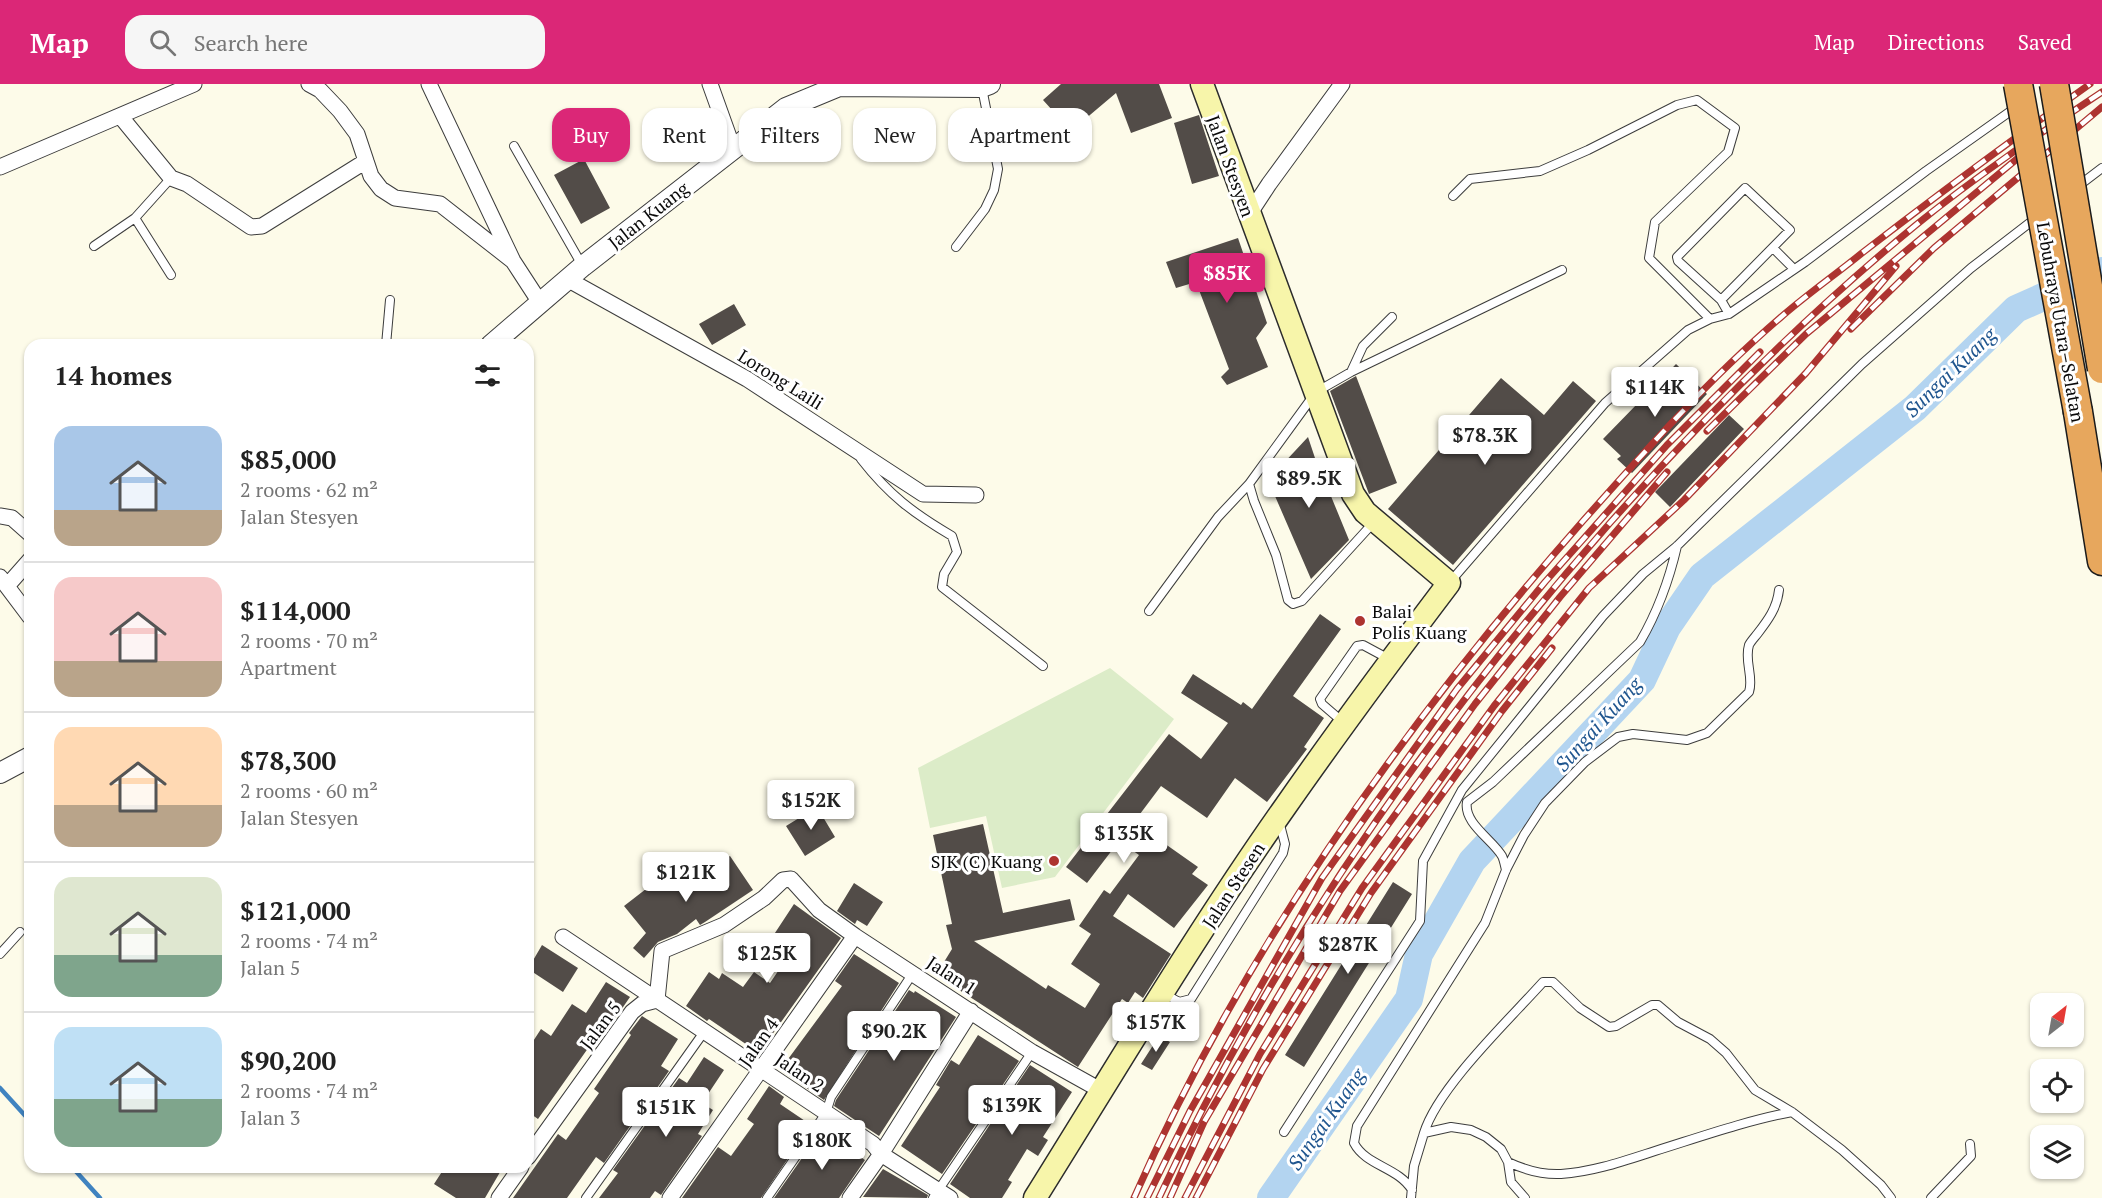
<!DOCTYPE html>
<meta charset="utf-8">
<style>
:root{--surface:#fff;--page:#f6f6f6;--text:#222;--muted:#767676;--line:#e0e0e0;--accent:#db2777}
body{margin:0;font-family:"PT Serif",serif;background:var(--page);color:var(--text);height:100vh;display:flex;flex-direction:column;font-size:22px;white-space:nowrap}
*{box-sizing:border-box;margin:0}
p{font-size:20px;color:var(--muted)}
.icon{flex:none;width:33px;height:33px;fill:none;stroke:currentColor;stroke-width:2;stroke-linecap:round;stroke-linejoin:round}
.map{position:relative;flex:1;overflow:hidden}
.panel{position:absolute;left:24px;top:255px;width:510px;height:834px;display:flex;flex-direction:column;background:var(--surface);border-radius:18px;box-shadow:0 2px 4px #0004}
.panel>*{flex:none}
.hud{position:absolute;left:552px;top:24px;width:570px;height:54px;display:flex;gap:12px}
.needle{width:39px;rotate:31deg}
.controls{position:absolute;left:2030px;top:909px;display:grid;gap:12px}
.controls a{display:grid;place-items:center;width:54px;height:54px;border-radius:12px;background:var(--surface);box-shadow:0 2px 4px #0004;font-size:30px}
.price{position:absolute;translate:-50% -51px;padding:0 14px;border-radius:6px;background:#fff;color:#222;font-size:20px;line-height:39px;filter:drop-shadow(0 2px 3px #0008)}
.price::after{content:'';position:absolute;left:50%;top:36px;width:18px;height:14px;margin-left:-9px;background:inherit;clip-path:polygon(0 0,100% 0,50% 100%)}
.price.selected{background:var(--accent);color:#fff}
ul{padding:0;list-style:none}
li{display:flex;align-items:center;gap:18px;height:150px;padding:0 30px}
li+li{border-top:2px solid var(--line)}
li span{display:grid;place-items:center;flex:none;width:168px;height:120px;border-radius:18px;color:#555}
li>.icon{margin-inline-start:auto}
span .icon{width:72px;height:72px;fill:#fffc;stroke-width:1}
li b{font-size:26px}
h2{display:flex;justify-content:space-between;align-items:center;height:72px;padding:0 30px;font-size:26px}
.tag{padding:0 21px;border-radius:18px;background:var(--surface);box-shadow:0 2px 4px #0004;font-size:21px;line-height:54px}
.tag.selected{background:var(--accent);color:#fff}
header{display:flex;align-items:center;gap:36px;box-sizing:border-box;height:84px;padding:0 30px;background:var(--accent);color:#fff}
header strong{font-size:28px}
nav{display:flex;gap:33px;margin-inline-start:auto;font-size:21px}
.search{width:420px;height:54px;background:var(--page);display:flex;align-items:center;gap:15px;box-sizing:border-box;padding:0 21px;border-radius:18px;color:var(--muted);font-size:22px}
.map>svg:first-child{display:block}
.pitch{fill:#dcecc8}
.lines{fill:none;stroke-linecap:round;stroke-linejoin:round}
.stream{stroke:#4083c0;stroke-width:4.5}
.river{stroke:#b3d4f0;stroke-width:28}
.building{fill:#524c48}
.service-casing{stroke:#3d3d3d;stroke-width:10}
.minor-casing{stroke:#3d3d3d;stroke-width:17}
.tertiary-casing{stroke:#3d3d3d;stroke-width:22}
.secondary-casing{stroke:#2c2c2c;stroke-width:25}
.motorway-casing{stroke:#1b1b1b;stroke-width:31}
.service{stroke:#fff;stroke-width:8}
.minor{stroke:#fff;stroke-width:15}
.tertiary{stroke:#fff;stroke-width:20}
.secondary{stroke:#f7f5aa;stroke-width:22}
.motorway{stroke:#e7a75d;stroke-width:28}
.rail-casing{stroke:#ad3430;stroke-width:7}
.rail{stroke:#fff;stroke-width:4.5;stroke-dasharray:14;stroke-linecap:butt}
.motorway-bridge-casing{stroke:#1b1b1b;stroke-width:31;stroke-linecap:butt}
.motorway-bridge{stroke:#e7a75d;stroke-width:28}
.poi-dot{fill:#ad3430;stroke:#fff;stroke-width:2}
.labels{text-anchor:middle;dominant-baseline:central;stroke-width:6;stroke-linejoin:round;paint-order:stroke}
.street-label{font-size:18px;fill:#0a0a0a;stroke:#fff}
.poi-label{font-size:18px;fill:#0a0a0a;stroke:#fff;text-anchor:start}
.water-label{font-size:20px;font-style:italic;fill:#20568f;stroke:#fff}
</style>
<header>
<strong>Map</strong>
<div class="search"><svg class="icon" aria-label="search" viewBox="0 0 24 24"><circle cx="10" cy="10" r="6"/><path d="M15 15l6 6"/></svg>Search here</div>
<nav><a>Map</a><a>Directions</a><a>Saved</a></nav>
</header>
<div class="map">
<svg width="2102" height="1114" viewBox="0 0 2102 1114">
<rect width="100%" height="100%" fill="#fdfbe9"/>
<path class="pitch" d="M1110,584L1174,635L1055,793L1002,804L986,732L930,744L918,684Z"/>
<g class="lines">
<path class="stream" d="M0,1004L30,1037
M72,1083L100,1114"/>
<path class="river" d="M1271,1114L1409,915L1419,870L1472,777L1642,596L1667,543L1702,492L1915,324L2016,225L2102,187"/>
</g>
<path class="building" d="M1061,0H1159L1172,34L1131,49L1116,9L1071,47L1043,16Z
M1199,31L1219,92L1192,100L1174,39Z
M584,75L610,124L581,140L554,91Z
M1238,154L1267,239L1256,254L1268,283L1227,301L1221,293L1229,285L1196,198L1176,204L1166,178Z
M734,220L746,241L712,261L699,240Z
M1676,280L1707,310L1632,389L1617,375L1621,372L1603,355Z
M1356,292L1397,399L1369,410L1330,307Z
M1501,294L1544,331L1573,297L1596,317L1453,481L1388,425Z
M1729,331L1744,345L1670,423L1655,408Z
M1308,353L1324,401L1326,400L1349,456L1311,495L1268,396Z
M1320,530L1341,545L1293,612L1324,634L1304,663L1307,665L1267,718L1235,694L1207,734L1161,702L1134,738L1198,783L1192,790L1208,801L1174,844L1128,810L1113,832L1171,870L1143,914L1135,908L1128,919L1122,915L1078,983L936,891L952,865L946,841L952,840L933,751L983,740L1003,829L1070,815L1075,836L974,857L1046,905L1048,901L1085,924L1100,900L1071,880L1091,850L1079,842L1104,806L1110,810L1139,771L1119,757L1087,799L1066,783L1169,650L1201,675L1228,639L1181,609L1193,590L1241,621L1243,618L1252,625Z
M817,723L835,753L805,772L786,742Z
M730,772L753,806L705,838L700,841L696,835L677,850L658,858L644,874L633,864L646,849L624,822L655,798L662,806L685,790L691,798Z
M1393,798L1412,810L1304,983L1285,971Z
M854,799L883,818L867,842L857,836L855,840L837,827Z
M794,820L841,854L759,969L709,935L707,937L686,922L709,888L719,895L722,889L743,903L754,888L770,899L791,868L771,855Z
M542,861L578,884L563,908L528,885Z
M854,870L899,899L824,1016L780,986L842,902L835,897Z
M606,898L630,913L612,939L608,936L538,1035L528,1028V965L541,945L551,952L572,920L586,929Z
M909,906L914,909L915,907L956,933L879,1052L834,1022L836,1016Z
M642,932L678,955L661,982L669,987L604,1079L596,1073L567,1114H513L558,1050L566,1056L599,1009L594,1005L631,951L629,949Z
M978,951L1019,977L942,1090L901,1062L940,1003L936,1001L951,976L959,981Z
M1159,952L1170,958L1152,986L1141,980Z
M704,973L724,986L702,1019L713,1026L698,1050L702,1052L661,1111L655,1107L650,1114H599L618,1089L613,1086L679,994L687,999Z
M1030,981L1072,1008L1043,1053L1048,1056L1038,1072L1027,1065L1008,1096L1012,1098L1002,1114H970L950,1100Z
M769,1002L784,1013L780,1020L811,1041L761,1114H682L718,1063L731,1072L754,1040L747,1035Z
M821,1047L865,1076L839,1114H774Z
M445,1083H503L485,1114H456L434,1100Z
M883,1085L928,1111L927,1114L863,1113Z"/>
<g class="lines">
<defs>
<path id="service" d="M514,62L582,181
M171,94L135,134L171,191
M2077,103L2102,84
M1453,112L1470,95L1540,87L1588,66L1677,21L1697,16L1735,44L1728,68L1655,138L1649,174L1710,235
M94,162L135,134
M956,163L985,125L994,106L998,85L982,4
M1773,164L1794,185
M1721,216L1790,146L1745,104L1677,173L1678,177L1721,216L1729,230
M386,261L390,216
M1351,288L1562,186
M861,375C889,411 913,429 952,452L957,468L944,490L942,503L1043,582
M1374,438L1302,517L1293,520L1288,516L1276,471L1254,417L1249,400L1316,308L1351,288L1363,262L1392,233
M1450,498L1605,319L1688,246L1710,235L1729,230L1805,178L1926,87L2015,24
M1149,527L1218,433L1249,400
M1344,639L1322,620L1320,615L1357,562L1363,561L1389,575
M1506,786C1505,782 1504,776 1502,772C1493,756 1463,739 1467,718L1493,698L1640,558C1658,527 1669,497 1677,462
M0,870L20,848
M1165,910L1179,918L1191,915L1283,769L1285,760L1279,737
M1284,1048L1420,837L1423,777L1462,706L1603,532L1643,490L1677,462L1862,280L1971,184L2036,134
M1424,1049C1438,1003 1510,935 1543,898H1553L1580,924L1609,943L1616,942L1652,921H1658L1678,938L1710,955L1726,969L1755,1006L1792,1028L1842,1066L1881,1101L1891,1114
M1508,1078C1525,1086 1541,1091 1561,1090C1593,1088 1624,1077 1655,1067C1700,1053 1745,1037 1792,1028
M1412,1106C1398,1083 1366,1082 1354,1059L1357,1042L1485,839L1506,786L1524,751L1545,719L1585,678L1618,653L1633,650L1687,656L1707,649L1749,608C1754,593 1744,577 1749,561C1751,557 1755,553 1758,549C1768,536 1777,524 1779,506
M586,1114L704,948
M767,1114L826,1029L831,1013L913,889
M933,1114L1032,968
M1411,1114L1414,1082L1424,1049L1451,1043L1471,1046L1486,1053L1501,1065L1508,1078L1511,1098L1525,1114
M1931,1114L1971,1072L1970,1060"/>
<path id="minor" d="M309,0L320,6L340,27L357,50L371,92L381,105L395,114L440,120L513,177
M429,0L513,177L539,217
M710,0L733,64
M121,33L171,94L187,100L251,143L262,142L366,77
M0,83L194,0
M1248,132L1269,100L1342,0
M567,195L747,295L923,410L976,411
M0,432L12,434L30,450
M0,493L30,533
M7,502L30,476
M563,853L873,1060L881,1070L950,1114
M657,916L662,867L724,841L764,814L783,796L791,795L819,826L855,852L1032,968L1102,1007
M528,1073L632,928L642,920L657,916
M499,1114L521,1083
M670,1114L855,852
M850,1114L881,1070L971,927"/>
<path id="tertiary" d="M491,261L583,182L786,24L839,2L982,3L990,0
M0,689L30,673"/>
<path id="secondary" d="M1035,1114C1117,983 1196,849 1285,723C1338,647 1393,573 1449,499L1365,428L1353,410L1202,0"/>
<path id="motorway" d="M2078,328L2102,477"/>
</defs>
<use href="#service" class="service-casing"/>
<use href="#minor" class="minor-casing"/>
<use href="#tertiary" class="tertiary-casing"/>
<use href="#secondary" class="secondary-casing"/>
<use href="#motorway" class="motorway-casing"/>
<use href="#service" class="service"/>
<use href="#minor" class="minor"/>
<use href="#tertiary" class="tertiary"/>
<use href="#secondary" class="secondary"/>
<use href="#motorway" class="motorway"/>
<defs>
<path id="rail" d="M1851,245L1934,164L2102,23
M1707,347L1806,250L2018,74
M1134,1114C1243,866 1403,641 1582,438C1645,367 1708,296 1780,234C1806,211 1835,191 1862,169C1937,111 2013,55 2090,0
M1147,1114L1190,1027L1322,794L1457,605L1545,498L1667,361L1760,268
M1159,1114C1273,869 1430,643 1609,440C1704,333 1805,232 1916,141C1975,93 2039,50 2102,8
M1170,1114L1204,1038L1340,807L1475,620L1560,513L1667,388
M1185,1114L1260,970L1362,804L1494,622L1589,504L1684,416L1806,289L1896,182
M1196,1114L1263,985L1371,809L1502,627L1552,564"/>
</defs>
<use href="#rail" class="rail-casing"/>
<use href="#rail" class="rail"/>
<defs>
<path id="motorway-bridge" d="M2018,0L2078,328
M2054,0L2102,285"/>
</defs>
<use href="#motorway-bridge" class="motorway-bridge-casing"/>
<use href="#motorway-bridge" class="motorway-bridge"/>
</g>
<g class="poi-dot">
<circle cx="1360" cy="537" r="6"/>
<circle cx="1054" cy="777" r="6"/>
</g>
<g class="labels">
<g class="street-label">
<text transform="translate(1231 82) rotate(70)">Jalan Stesyen</text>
<text transform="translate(648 131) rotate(-38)">Jalan Kuang</text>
<text transform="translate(2061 238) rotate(80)">Lebuhraya Utara–Selatan</text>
<text transform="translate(781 295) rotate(32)">Lorong Laili</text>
<text transform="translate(1233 801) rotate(-57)">Jalan Stesen</text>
<text transform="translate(952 891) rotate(33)">Jalan 1</text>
<text transform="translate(600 941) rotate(-53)">Jalan 5</text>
<text transform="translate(758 958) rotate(-55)">Jalan 4</text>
<text transform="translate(800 988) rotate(34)">Jalan 2</text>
</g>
<g class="poi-label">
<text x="1372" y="527">Balai<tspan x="1372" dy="21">Polis Kuang</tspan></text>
<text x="1042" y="777" text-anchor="end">SJK (C) Kuang</text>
</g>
<g class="water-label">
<text transform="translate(1950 288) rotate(-44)">Sungai Kuang</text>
<text transform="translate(1598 640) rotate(-48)">Sungai Kuang</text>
<text transform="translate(1326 1035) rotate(-55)">Sungai Kuang</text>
</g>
</g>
</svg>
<div class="controls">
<a><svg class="needle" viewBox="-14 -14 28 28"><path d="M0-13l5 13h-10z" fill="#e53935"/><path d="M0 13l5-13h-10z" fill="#767676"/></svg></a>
<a><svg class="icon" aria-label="locate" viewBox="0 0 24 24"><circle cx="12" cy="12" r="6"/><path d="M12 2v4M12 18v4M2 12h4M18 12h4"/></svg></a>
<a><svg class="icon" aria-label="layers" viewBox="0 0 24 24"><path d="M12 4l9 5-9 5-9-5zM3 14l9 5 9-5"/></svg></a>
</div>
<b class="price selected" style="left:1227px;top:220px">$85K</b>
<b class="price" style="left:1655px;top:334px">$114K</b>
<b class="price" style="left:1485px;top:382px">$78.3K</b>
<b class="price" style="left:1309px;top:425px">$89.5K</b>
<b class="price" style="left:811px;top:747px">$152K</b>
<b class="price" style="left:1124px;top:780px">$135K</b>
<b class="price" style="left:686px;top:819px">$121K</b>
<b class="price" style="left:1348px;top:891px">$287K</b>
<b class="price" style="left:767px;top:900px">$125K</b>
<b class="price" style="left:1156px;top:969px">$157K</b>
<b class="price" style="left:894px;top:978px">$90.2K</b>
<b class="price" style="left:1012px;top:1052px">$139K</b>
<b class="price" style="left:666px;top:1054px">$151K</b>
<b class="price" style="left:822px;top:1087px">$180K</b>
<div class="hud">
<a class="tag selected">Buy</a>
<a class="tag">Rent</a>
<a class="tag">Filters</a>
<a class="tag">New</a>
<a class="tag">Apartment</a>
</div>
<section class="panel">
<h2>14 homes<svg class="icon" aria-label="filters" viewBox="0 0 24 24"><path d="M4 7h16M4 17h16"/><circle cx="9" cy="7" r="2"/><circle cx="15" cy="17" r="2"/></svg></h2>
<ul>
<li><span style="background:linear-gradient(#a9c7e8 70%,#b9a48a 0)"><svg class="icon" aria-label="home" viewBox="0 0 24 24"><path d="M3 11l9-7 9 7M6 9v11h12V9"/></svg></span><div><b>$85,000</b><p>2 rooms · 62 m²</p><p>Jalan Stesyen</p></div></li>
<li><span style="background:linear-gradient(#f6c9c9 70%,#b9a48a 0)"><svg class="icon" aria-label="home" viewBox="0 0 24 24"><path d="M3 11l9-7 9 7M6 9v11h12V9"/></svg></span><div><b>$114,000</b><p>2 rooms · 70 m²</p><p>Apartment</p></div></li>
<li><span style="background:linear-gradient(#ffd9b3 65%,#b9a48a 0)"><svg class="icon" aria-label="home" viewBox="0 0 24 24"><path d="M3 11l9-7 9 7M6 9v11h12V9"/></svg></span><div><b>$78,300</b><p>2 rooms · 60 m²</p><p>Jalan Stesyen</p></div></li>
<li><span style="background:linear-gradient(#dfe7d0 65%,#7fa58c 0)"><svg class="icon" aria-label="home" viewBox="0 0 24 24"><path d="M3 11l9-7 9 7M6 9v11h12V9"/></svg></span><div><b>$121,000</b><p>2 rooms · 74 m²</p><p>Jalan 5</p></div></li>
<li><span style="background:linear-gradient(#bfe0f5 60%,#7fa58c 0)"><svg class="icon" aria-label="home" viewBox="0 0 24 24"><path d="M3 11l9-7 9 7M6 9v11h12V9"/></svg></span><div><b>$90,200</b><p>2 rooms · 74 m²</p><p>Jalan 3</p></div></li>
</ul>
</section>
</div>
